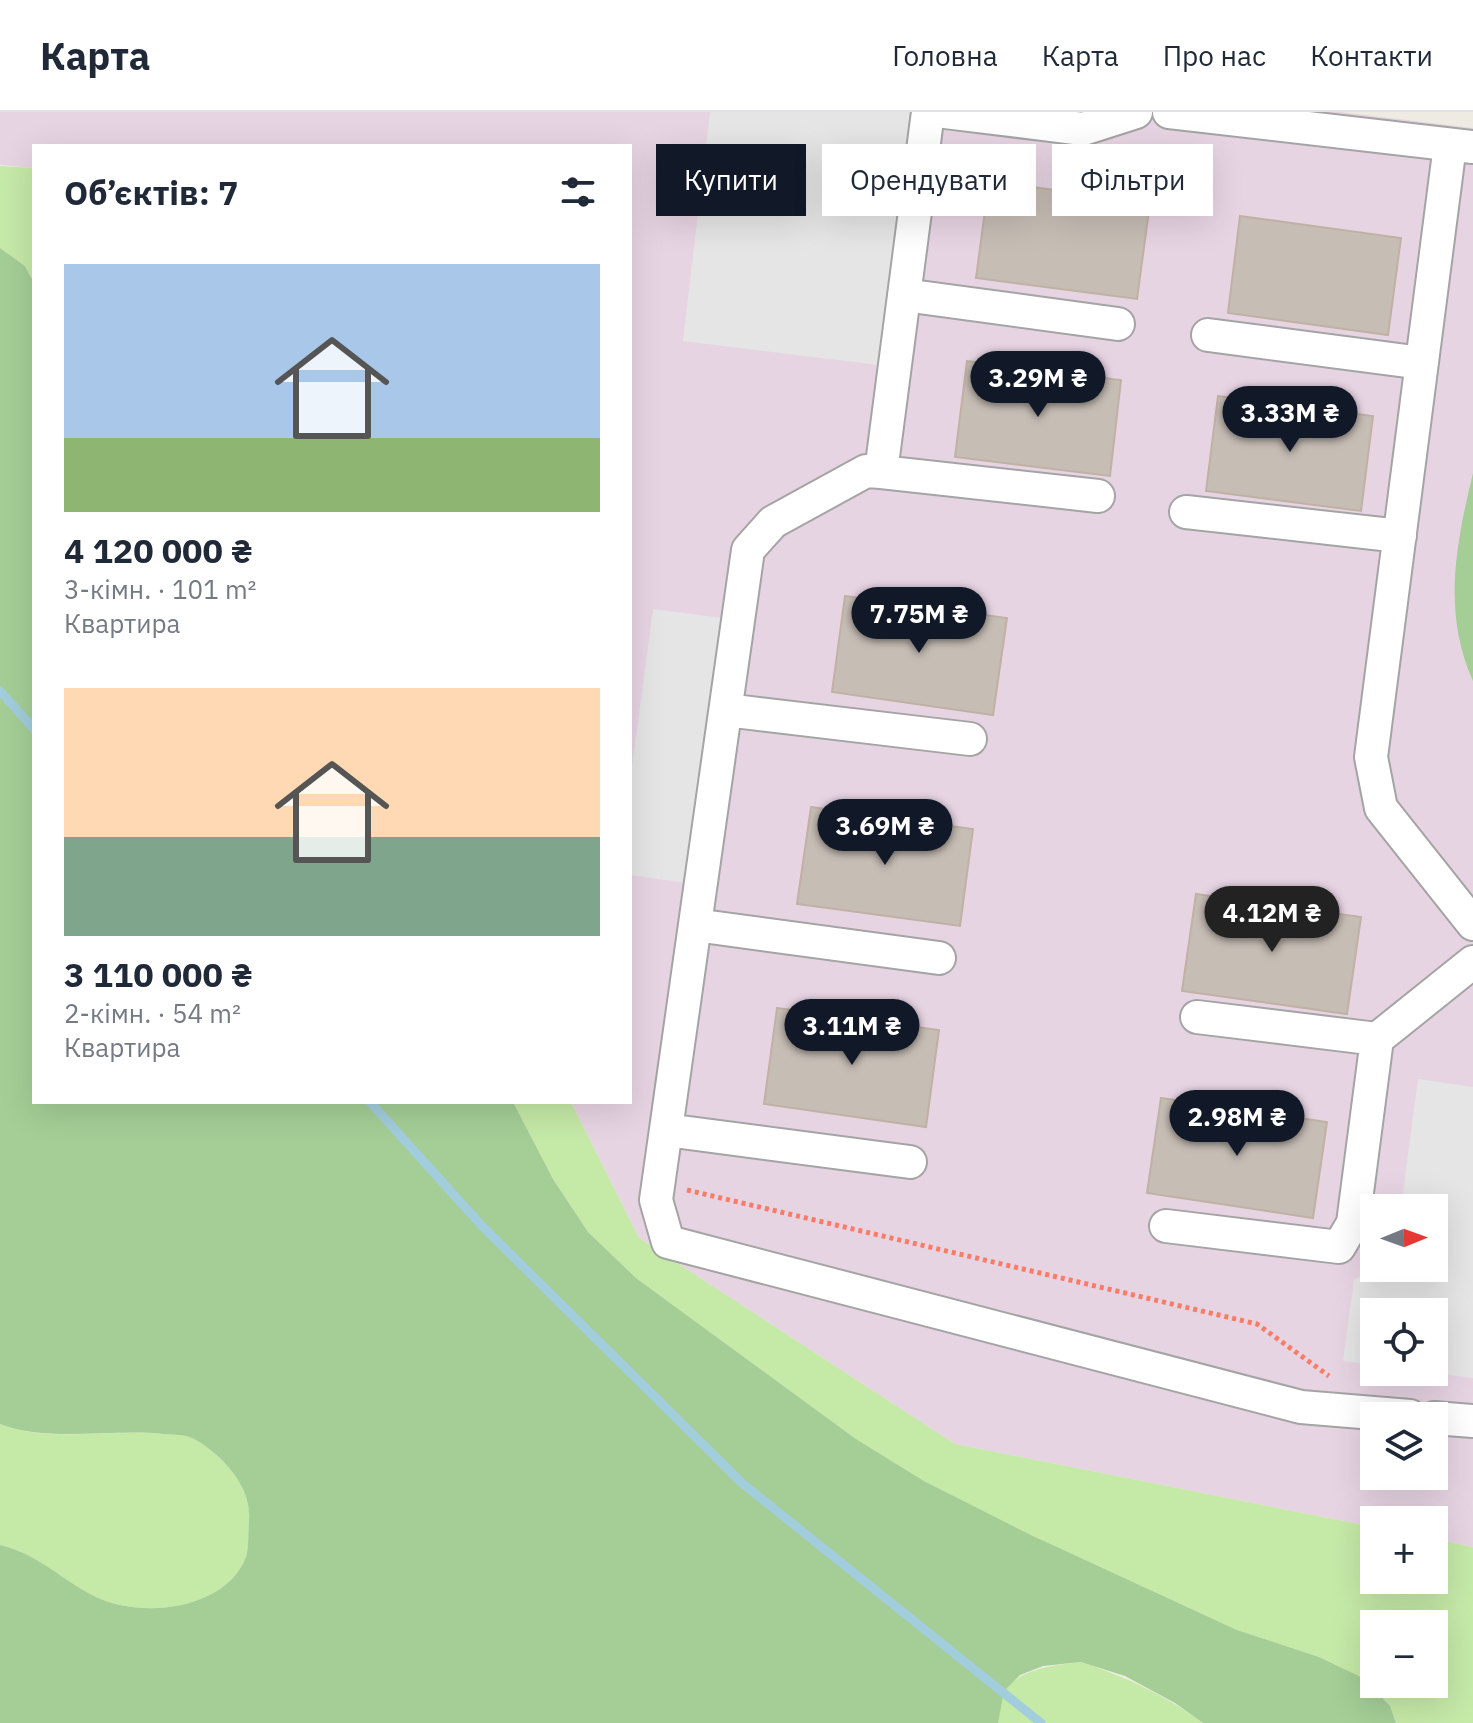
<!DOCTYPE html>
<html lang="uk">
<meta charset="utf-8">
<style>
:root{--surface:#fff;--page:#f2f2f3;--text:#1f2937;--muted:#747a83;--line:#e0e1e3;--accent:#111827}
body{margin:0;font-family:"IBM Plex Sans",sans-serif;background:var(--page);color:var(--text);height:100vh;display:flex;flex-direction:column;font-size:30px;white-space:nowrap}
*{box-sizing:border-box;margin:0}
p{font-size:26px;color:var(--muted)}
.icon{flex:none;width:44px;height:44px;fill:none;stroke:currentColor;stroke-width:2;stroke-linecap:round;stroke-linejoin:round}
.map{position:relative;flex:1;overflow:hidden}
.panel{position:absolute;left:32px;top:32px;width:600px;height:960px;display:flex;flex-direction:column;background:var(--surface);border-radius:0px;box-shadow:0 8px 32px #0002}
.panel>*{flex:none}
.guide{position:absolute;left:656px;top:32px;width:696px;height:72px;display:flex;gap:16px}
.needle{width:52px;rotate:89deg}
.controls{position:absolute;left:1360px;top:1082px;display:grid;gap:16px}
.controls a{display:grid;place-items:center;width:88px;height:88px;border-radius:0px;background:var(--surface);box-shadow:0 8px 32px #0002;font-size:40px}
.price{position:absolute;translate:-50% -68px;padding:0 18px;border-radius:28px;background:var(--accent);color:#fff;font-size:26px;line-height:52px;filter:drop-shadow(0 2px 4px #0008)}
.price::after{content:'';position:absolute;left:50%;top:48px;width:24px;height:18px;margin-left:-12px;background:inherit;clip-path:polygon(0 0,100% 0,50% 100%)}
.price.on{background:#222;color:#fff}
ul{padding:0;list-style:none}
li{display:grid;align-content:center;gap:16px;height:424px;padding:0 32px}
li span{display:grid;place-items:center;height:248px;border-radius:0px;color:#555}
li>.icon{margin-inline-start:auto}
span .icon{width:144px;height:144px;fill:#fffc;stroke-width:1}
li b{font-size:34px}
h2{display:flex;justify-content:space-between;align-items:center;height:96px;padding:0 32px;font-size:34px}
.tag{padding:0 28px;border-radius:0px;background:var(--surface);box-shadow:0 8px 32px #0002;font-size:28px;line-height:72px}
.tag.on{background:var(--accent);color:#fff}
header{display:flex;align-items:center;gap:48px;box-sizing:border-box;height:112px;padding:0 40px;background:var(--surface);border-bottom:2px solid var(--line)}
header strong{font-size:38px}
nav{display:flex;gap:44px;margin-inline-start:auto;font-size:28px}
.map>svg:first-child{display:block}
.industrial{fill:#e7d4e3;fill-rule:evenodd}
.grass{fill:#c5e9a7;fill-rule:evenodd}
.forest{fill:#a4ce96}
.parking{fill:#e5e5e5}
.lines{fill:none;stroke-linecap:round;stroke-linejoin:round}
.stream{stroke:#a2cddc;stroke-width:9}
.building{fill:#c6bdb5;stroke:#c0b1a4;stroke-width:2}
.minor-casing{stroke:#a4a4a4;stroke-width:36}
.path{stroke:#fa7c67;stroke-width:5;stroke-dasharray:4 4;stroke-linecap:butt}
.minor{stroke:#fff;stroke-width:32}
</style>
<header>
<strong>Карта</strong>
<nav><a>Головна</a><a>Карта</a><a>Про нас</a><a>Контакти</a></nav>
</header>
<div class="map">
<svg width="1473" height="1611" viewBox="0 0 1473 1611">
<rect width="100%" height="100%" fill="#eeebe2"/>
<path class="industrial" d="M0,0H1340L1473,16V1435L1434,1427V1408H1374V1415L955,1332L639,1126L571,990H630V34H34V56L0,53ZM1374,1096H1434V1156H1374ZM1374,1200H1434V1260H1374ZM1374,1304H1434V1364H1374Z"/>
<path class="grass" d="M0,54L34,56V171L25,154L0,136Z
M513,990H571L639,1126L955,1332L1374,1415V1468H1434V1427L1473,1435V1611H1396L1390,1594L1363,1566L1319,1545L1237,1518L1031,1423L924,1369L856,1327L636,1166L588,1120L553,1067ZM1374,1512H1434V1572H1374Z
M0,1312C50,1332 112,1316 164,1322C173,1323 185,1322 194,1327C221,1342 252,1374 249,1408C248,1419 249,1435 246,1445C226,1498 141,1507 96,1485C63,1469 37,1441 0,1433Z
M1081,1550C1126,1565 1165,1583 1203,1611H998C991,1561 1044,1554 1081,1550Z"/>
<path class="forest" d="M0,136L25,154L34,171V990H513L553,1067L588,1120L636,1166L856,1327L924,1369L1031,1423L1237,1518L1319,1545L1363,1566L1390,1594L1396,1611H1203L1175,1591L1125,1564L1081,1550L1043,1554L1020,1563L1004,1579L998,1611H0V1433C37,1441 63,1469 96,1485C141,1507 226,1498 246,1445C249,1435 248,1419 249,1408C252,1374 221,1342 194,1327C185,1322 173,1323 164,1322C113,1316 48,1331 0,1312Z
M1473,361V569C1442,500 1456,432 1473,361Z"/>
<path class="parking" d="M710,0H928L895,255L683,229Z
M653,497L738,508L701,773L630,763V670Z
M1418,967L1473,975V1266L1425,1260H1434V1200H1374V1253L1343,1249L1354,1168L1374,1156H1434V1096H1401Z"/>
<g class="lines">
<path class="stream" d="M0,579L34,617
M370,990L482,1114L742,1371L1041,1611"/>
</g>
<path class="building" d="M989,69L1150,91L1137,187L976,166Z
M1240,104L1401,126L1388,223L1228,201Z
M967,249L1121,268L1110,364L955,345Z
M1218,284L1373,304L1361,399L1206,379Z
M845,484L1007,506L993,603L832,580Z
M811,695L973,717L960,814L797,792Z
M1196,782L1361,805L1347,902L1182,879Z
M777,896L939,918L926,1015L764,992Z
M1161,986L1327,1010L1313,1106L1147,1081Z"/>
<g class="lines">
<defs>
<path id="minor" d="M928,0L881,360L866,359L773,410L748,438L656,1088L668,1130L1301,1295L1410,1304
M945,0L1083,17L1136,0
M1169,0L1473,35
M1450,33L1371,645L1381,696L1473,812
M904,183L1118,212
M1208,223L1422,251
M881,360L1098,384
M1186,400L1400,424
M726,598L970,627
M695,813L939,846
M1197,905L1377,927L1473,850
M666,1018L910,1050
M1166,1114L1339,1135L1353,1111L1377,927
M1434,1306L1473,1309"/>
</defs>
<use href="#minor" class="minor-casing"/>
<path class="path" d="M687,1078L1257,1212L1329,1264"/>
<use href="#minor" class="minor"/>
</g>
</svg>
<div class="controls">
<a><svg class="needle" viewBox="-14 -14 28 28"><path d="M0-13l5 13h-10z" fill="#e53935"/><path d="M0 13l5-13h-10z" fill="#747a83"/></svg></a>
<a><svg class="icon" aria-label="locate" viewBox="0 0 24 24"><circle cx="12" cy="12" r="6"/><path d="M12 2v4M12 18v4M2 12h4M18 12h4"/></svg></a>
<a><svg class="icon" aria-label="layers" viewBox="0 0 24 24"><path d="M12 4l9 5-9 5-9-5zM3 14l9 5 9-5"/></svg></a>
<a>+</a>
<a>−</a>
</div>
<b class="price" style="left:1038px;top:307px">3.29M ₴</b>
<b class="price" style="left:1290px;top:342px">3.33M ₴</b>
<b class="price" style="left:919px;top:543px">7.75M ₴</b>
<b class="price" style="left:885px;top:755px">3.69M ₴</b>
<b class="price on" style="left:1272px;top:842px">4.12M ₴</b>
<b class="price" style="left:852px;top:955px">3.11M ₴</b>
<b class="price" style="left:1237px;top:1046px">2.98M ₴</b>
<div class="guide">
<a class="tag on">Купити</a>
<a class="tag">Орендувати</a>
<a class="tag">Фільтри</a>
</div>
<section class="panel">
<h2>Об’єктів: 7<svg class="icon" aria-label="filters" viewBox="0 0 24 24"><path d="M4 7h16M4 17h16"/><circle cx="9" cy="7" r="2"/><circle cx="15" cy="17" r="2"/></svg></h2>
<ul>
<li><span style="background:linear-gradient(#a9c7e8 70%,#8fb573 0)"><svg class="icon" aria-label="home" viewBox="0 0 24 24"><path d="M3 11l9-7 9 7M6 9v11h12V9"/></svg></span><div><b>4 120 000 ₴</b><p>3-кімн. · 101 m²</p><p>Квартира</p></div></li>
<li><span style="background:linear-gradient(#ffd9b3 60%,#7fa58c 0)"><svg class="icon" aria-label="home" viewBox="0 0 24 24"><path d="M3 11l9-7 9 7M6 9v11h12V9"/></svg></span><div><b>3 110 000 ₴</b><p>2-кімн. · 54 m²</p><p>Квартира</p></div></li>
</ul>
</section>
</div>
